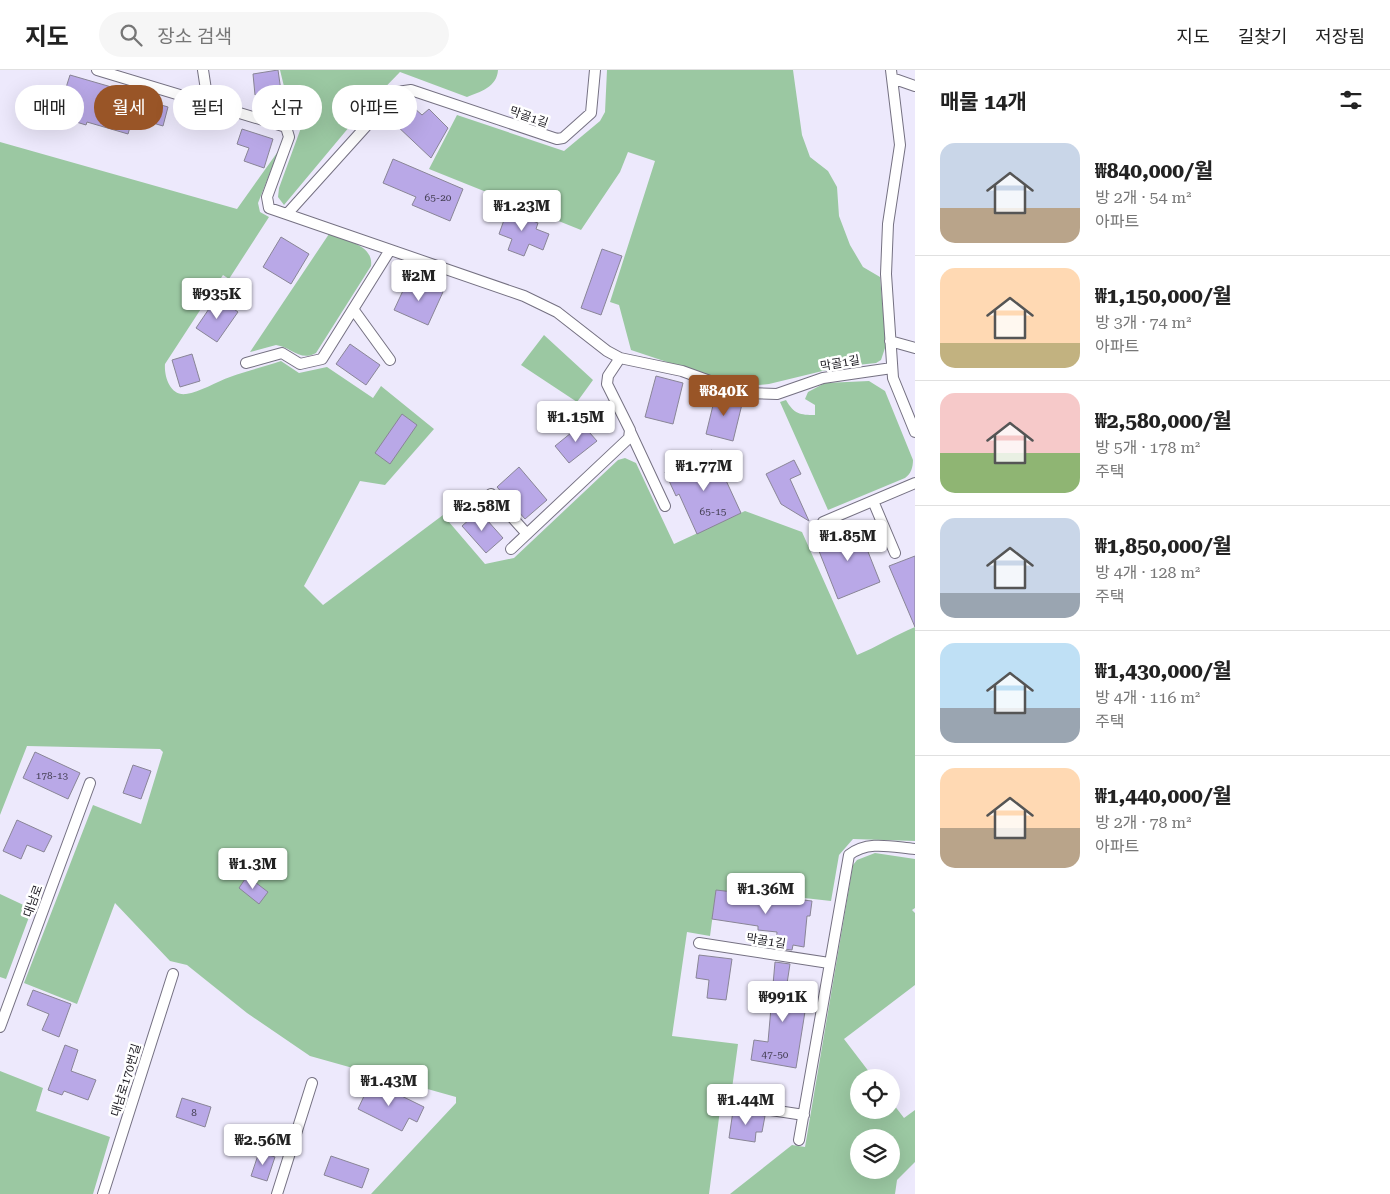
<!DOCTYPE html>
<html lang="ko">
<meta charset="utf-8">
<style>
:root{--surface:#fff;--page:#f6f6f6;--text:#222;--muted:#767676;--line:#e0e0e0;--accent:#995527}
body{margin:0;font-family:"Roboto Serif","Noto Sans KR",serif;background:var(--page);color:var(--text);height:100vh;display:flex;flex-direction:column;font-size:19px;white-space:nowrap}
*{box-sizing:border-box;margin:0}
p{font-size:16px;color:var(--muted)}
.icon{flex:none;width:28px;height:28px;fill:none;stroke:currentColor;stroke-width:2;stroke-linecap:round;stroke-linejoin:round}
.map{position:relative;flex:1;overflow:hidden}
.drawer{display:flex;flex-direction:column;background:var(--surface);width:475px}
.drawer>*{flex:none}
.top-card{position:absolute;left:15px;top:15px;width:475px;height:45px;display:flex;gap:10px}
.fabs{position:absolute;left:850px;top:999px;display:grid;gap:10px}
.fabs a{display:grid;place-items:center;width:50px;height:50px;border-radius:50%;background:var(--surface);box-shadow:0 5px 20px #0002;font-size:25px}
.price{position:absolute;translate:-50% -42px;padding:0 11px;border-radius:5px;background:#fff;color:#222;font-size:16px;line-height:32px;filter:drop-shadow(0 1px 2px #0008)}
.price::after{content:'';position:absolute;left:50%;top:30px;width:15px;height:11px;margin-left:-8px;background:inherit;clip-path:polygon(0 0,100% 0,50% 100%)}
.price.active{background:var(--accent);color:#fff}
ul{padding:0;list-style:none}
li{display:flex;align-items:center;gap:15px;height:125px;padding:0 25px}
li+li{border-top:1px solid var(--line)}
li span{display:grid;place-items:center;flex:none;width:140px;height:100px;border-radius:15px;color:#555}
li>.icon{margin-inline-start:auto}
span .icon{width:60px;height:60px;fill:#fffc;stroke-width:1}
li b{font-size:21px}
h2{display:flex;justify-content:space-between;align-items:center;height:60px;padding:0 25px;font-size:21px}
.tag{padding:0 18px;border-radius:22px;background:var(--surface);box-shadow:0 5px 20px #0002;font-size:18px;line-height:45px}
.tag.active{background:var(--accent);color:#fff}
header{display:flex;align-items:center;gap:30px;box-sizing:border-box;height:70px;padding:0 25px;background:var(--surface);border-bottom:1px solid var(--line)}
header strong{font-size:24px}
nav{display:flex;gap:28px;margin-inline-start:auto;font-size:18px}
.search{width:350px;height:45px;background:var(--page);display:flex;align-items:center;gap:12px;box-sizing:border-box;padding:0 18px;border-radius:28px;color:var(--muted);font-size:19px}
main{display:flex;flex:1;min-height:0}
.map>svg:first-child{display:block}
.green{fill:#9bc8a2;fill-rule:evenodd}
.building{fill:#b9a8e7;stroke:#898596}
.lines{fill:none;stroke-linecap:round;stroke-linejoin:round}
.service-casing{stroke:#757182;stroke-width:12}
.service{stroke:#fff;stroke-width:10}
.labels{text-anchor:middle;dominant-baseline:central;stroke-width:5;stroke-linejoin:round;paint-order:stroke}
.number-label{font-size:10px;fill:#433e52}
.street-label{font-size:12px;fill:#1c1a21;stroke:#fff}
</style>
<header>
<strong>지도</strong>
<div class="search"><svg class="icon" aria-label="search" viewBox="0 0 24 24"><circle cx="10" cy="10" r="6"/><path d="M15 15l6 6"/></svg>장소 검색</div>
<nav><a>지도</a><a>길찾기</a><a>저장됨</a></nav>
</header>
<main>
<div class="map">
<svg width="915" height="1124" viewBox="0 0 915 1124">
<rect width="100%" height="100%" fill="#ede9fc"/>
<path class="green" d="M280,0H498C497,17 480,22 467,27L400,2L365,38L284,135L278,127L279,118L302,55L284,47L288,33Z
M607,0H793L802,65L810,87L828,101L837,117L839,146L850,175L863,197L880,207L886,275L881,290L876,293L839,297L769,314L749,316L727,312L631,280L619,235L610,232L655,91L628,82L620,102L581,160L429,99L457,45L564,81L600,51L605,42Z
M0,72L237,139L279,80L258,133L260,142L269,147L229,209L223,205L165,294C164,306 170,326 186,324C200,322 216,312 230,307C246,301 264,297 281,291L299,303L327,297L373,328L381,316L434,359L385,415L360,411L304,516L323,535L443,445L485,494L514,488L618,390L625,388L636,393L674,474L745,441L802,462L857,585C877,577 895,565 915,557V771L853,769L839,785L831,831L759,823L758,826L716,821L710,866L687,862L672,966L738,974L729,1041L720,1040L709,1124H371L456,1033V1027L310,986L247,943L187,895L170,891L115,833L77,934L24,913L93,735L141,754L163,682L160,679L27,676L0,745Z
M329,164C345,170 374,175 371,196L316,283C300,292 291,277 276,275L250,282Z
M544,265L593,310L577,332L521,295Z
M869,311L885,321L913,390C913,397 911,404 905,408L828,440L780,332L786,330C794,344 800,345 815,345V335L805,329L808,322L825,313Z
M875,783L915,789V838L912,840L915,843V915L844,969L873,1007L859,1008V1040H891V1031L904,1048L915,1040V1092L897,1110L895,1124H730L792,1075L805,1077L853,795L857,790ZM859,1068H891V1100H859Z
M0,824L32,839L6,909L0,907Z
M0,1001L43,1018L36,1041L110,1067L93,1124H0Z"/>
<path class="building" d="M278,0L281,21L255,25L253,4Z
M70,5L139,25L138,28L168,37L163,56L133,47L128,64L87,52L86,55L57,46Z
M414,38L422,45L429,39L448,58L431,88L395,54Z
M242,59L273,69L264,98L244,91L249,78L237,74Z
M393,89L463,119L450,151L412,135L416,127L383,113Z
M509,136L524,142L522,147L538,153L536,159L549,164L543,180L529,174L524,186L508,180L512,169L499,164Z
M281,167L309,184L291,214L263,197Z
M602,179L622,186L601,245L581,238Z
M418,211L443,222L428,255L394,240L407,212L416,216Z
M217,227L238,242L217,272L196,258Z
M350,274L380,295L366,315L336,294Z
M192,284L200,311L180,317L172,290Z
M656,306L683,313L673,354L645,347Z
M716,323L743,330L733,371L706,364Z
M402,344L417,355L390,394L375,383Z
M582,354L597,371L569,393L555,376Z
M712,380L741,443L697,464L679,424L676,426L665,402Z
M794,390L801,404L790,409L809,451L781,434L766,404Z
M519,397L547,430L525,449L497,417Z
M479,441L503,468L486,483L462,456Z
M857,454L880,512L838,529L815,471Z
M915,486V557L889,496Z
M35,682L80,703L68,729L23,708Z
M133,695L151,701L141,729L123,723Z
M17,750L52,766L44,782L27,775L21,789L3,781Z
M247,806L268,822L259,834L239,818Z
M716,820L812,831L810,846H807L804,877L793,875L792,880L776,878L777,862L758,860V856L712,849Z
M699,885L732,889L726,930L707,928L709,910L696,908Z
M775,892L790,894L786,920L808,923L796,998L751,990L754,970L768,972Z
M33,920L71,934L59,967L42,960L49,944L27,935Z
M65,975L78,980L71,1001L96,1010L88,1030L64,1021L62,1025L48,1020Z
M371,1011L424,1037L417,1052L409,1048L402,1061L358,1039Z
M182,1028L211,1037L205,1057L176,1047Z
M733,1041L765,1046L762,1062H756L755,1072L729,1068Z
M259,1082L275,1087L267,1111L251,1106Z
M331,1086L369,1099L362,1118L324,1105Z"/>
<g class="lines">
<defs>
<path id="service" d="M97,0L286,57L289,67L267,127L269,138L524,226L557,242L607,281L620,288L682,301L743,323L777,324L823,308L892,298
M203,0L208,33
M891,0L900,75L888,154L886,204L893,308L915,362
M892,8L915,16
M287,144L397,22L411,20L557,69L563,68L591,43L595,0
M353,239L390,290
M890,271L915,278
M246,293L282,283L300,294L322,289L390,180
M630,361L665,436
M491,424L527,464
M873,431L895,483
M823,452L915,413
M511,479L629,368L630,360L607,314L608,306L620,288
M699,873L829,893
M0,957L90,713
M738,1035L804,1045
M799,1070L849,785C868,770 892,777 915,779
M103,1124L173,904
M277,1124L312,1013"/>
</defs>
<use href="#service" class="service-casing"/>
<use href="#service" class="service"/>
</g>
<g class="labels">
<g class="number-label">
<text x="438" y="127">65-20</text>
<text x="713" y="441">65-15</text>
<text x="52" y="705">178-13</text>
<text x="775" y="984">47-50</text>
<text x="194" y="1042">8</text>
</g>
<g class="street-label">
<text transform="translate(529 47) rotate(19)">막골1길</text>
<text transform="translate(840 293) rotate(-10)">막골1길</text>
<text transform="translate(33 831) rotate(-70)">대남로</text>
<text transform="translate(766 871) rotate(9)">막골1길</text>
<text transform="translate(126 1010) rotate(-73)">대남로170번길</text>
</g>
</g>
</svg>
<div class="fabs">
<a><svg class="icon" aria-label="locate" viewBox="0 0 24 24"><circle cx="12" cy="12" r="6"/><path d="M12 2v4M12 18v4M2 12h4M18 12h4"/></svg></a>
<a><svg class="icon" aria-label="layers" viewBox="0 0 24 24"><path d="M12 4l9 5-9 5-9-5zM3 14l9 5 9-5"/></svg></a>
</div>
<b class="price" style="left:522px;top:162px">₩1.23M</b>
<b class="price" style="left:419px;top:232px">₩2M</b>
<b class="price" style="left:217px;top:250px">₩935K</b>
<b class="price active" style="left:724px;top:347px">₩840K</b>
<b class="price" style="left:576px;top:373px">₩1.15M</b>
<b class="price" style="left:704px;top:422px">₩1.77M</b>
<b class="price" style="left:482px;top:462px">₩2.58M</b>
<b class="price" style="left:848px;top:492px">₩1.85M</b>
<b class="price" style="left:253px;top:820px">₩1.3M</b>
<b class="price" style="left:766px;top:845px">₩1.36M</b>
<b class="price" style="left:783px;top:953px">₩991K</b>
<b class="price" style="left:389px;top:1037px">₩1.43M</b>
<b class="price" style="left:746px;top:1056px">₩1.44M</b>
<b class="price" style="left:263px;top:1096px">₩2.56M</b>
<div class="top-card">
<a class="tag">매매</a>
<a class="tag active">월세</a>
<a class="tag">필터</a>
<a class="tag">신규</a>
<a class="tag">아파트</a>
</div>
</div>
<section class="drawer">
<h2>매물 14개<svg class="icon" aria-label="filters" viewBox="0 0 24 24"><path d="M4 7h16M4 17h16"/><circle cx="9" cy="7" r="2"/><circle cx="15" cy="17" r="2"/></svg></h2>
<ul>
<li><span style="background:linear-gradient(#c9d6e8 65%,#b9a48a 0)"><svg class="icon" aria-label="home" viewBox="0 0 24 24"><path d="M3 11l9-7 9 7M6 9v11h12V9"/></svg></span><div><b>₩840,000/월</b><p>방 2개 · 54 m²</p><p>아파트</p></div></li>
<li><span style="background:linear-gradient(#ffd9b3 75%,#c2b280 0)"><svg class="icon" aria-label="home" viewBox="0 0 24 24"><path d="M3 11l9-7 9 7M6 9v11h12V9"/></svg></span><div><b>₩1,150,000/월</b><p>방 3개 · 74 m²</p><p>아파트</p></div></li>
<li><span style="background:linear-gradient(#f6c9c9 60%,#8fb573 0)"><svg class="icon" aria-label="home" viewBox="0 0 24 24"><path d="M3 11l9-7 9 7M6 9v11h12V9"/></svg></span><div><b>₩2,580,000/월</b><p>방 5개 · 178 m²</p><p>주택</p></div></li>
<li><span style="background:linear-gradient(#c9d6e8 75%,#9aa5b1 0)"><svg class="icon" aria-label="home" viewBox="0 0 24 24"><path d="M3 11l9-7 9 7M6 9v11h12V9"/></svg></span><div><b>₩1,850,000/월</b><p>방 4개 · 128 m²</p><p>주택</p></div></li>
<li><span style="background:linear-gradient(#bfe0f5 65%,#9aa5b1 0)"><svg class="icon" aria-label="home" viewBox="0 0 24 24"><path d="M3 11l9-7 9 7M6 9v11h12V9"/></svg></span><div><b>₩1,430,000/월</b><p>방 4개 · 116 m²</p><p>주택</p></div></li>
<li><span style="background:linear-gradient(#ffd9b3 60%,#b9a48a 0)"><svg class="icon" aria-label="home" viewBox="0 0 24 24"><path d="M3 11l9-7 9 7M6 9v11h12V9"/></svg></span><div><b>₩1,440,000/월</b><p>방 2개 · 78 m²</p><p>아파트</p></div></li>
</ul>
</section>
</main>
